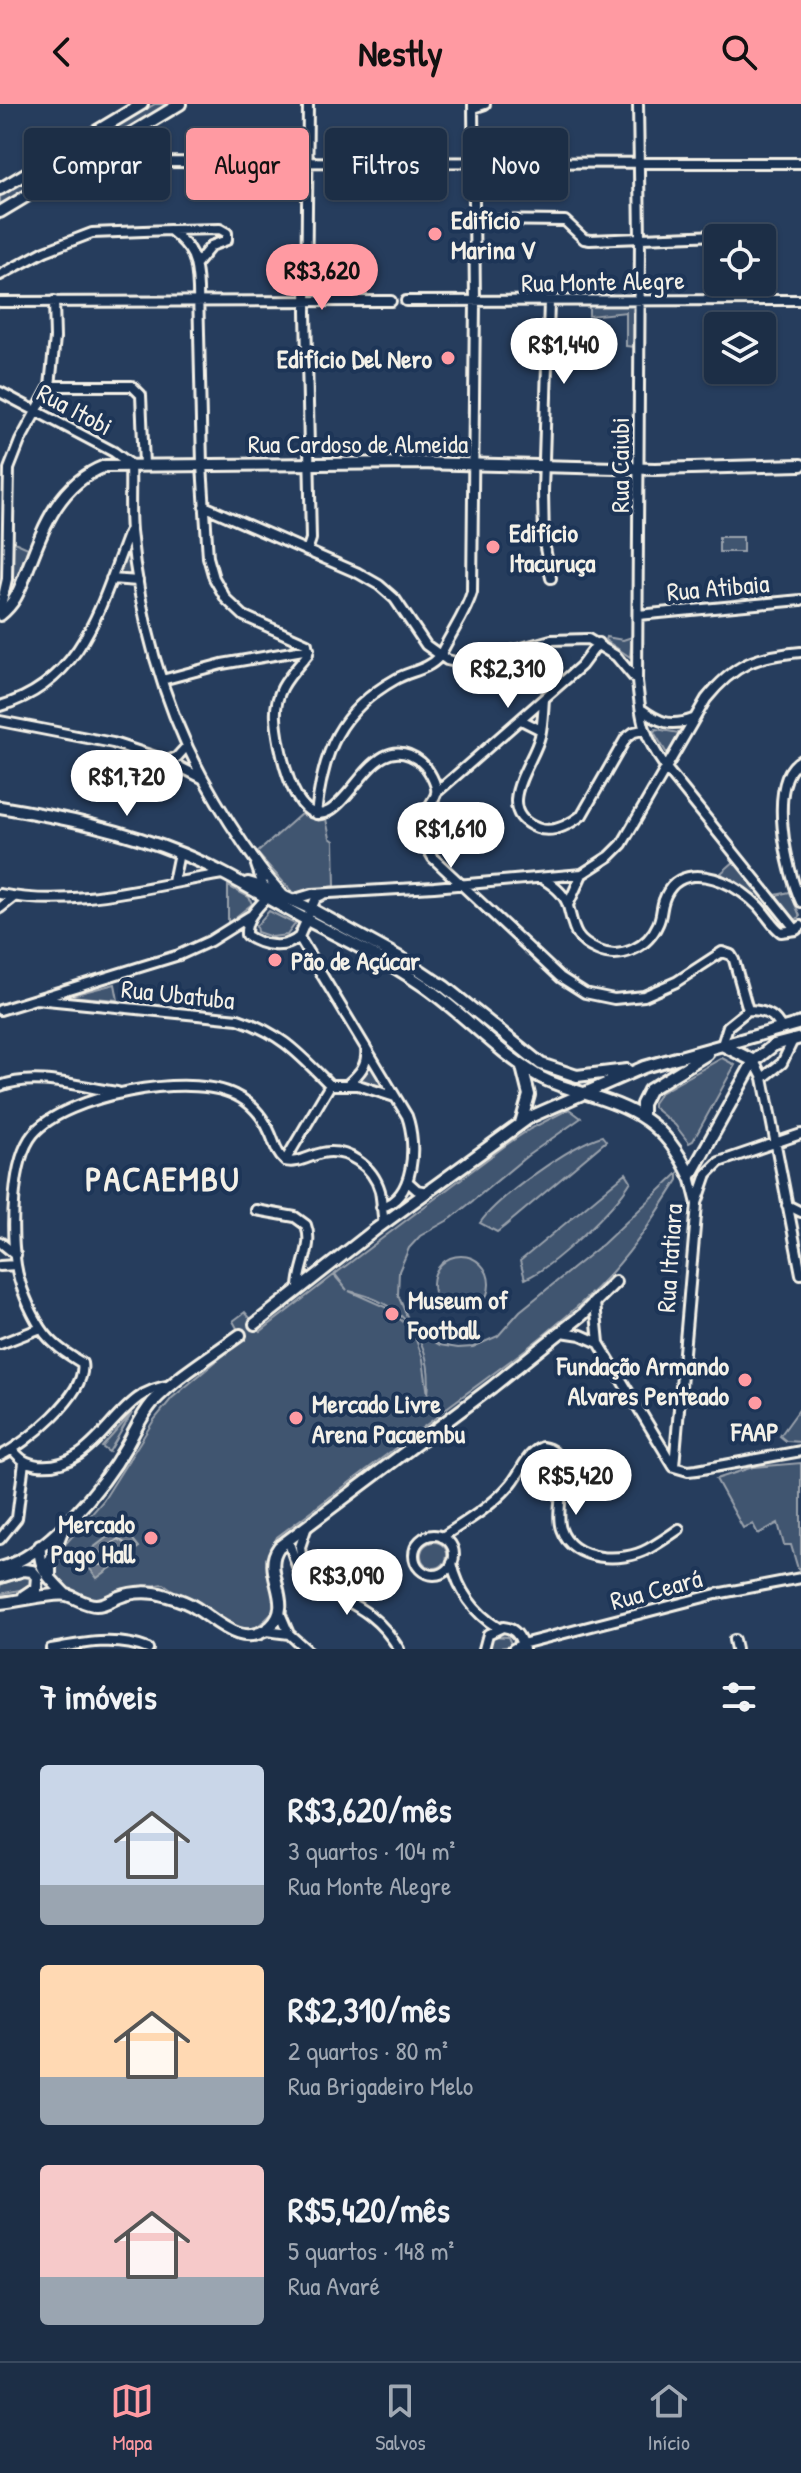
<!DOCTYPE html>
<html lang="pt">
<meta charset="utf-8">
<style>
:root{--surface:#1c2e46;--page:#25364d;--text:#f1f3f6;--muted:#a0a8b3;--line:#3a4a5f;--accent:#ff9aa2}
body{margin:0;font-family:"Patrick Hand",sans-serif;background:var(--page);color:var(--text);height:100vh;display:flex;flex-direction:column;font-size:30px;white-space:nowrap}
*{box-sizing:border-box;margin:0}
p{font-size:26px;color:var(--muted)}
.icon{flex:none;width:44px;height:44px;fill:none;stroke:currentColor;stroke-width:2;stroke-linecap:round;stroke-linejoin:round}
.map{position:relative;height:1545px;overflow:hidden}
.side{display:flex;flex-direction:column;background:var(--surface);flex:1}
.side>*{flex:none}
.hud{position:absolute;left:24px;top:24px;width:754px;height:72px;display:flex;gap:16px}
.controls{position:absolute;left:704px;top:120px;display:grid;gap:16px}
.controls a{display:grid;place-items:center;width:72px;height:72px;border-radius:8px;background:var(--surface);box-shadow:0 2px 6px #0004,0 0 0 2px var(--line);font-size:40px}
.price{position:absolute;translate:-50% -68px;padding:0 18px;border-radius:28px;background:#fff;color:#222;font-size:26px;line-height:52px;filter:drop-shadow(0 2px 4px #0008)}
.price::after{content:'';position:absolute;left:50%;top:48px;width:24px;height:18px;margin-left:-12px;background:inherit;clip-path:polygon(0 0,100% 0,50% 100%)}
.price.active{background:var(--accent);color:#111}
ul{padding:0;list-style:none}
li{display:flex;align-items:center;gap:24px;height:200px;padding:0 40px}
li span{display:grid;place-items:center;flex:none;width:224px;height:160px;border-radius:8px;color:#555}
li>.icon{margin-inline-start:auto}
span .icon{width:96px;height:96px;fill:#fffc;stroke-width:1}
li b{font-size:34px}
h2{display:flex;justify-content:space-between;align-items:center;height:96px;padding:0 40px;font-size:34px}
.pill{padding:0 28px;border-radius:8px;background:var(--surface);box-shadow:0 2px 6px #0004,0 0 0 2px var(--line);font-size:28px;line-height:72px}
.pill.active{background:var(--accent);color:#111}
header{display:flex;justify-content:space-between;align-items:center;height:104px;padding:0 40px;background:var(--accent);color:#111;font-size:36px;font-weight:800}
.dock{display:flex;justify-content:space-around;align-items:center;height:112px;border-top:2px solid var(--line);background:var(--surface);font-size:22px;color:var(--muted)}
.dock a{display:grid;justify-items:center;gap:4px}
.dock .active{color:var(--accent)}
.map>svg:first-child{display:block}
.green{fill:#40546f;stroke:#9aa2ac;stroke-width:2;fill-rule:evenodd}
.water{fill:#677588;stroke:#9fa7ae;stroke-width:2}
.lines{fill:none;stroke-linecap:round;stroke-linejoin:round}
.shore{stroke:#bcbfc2;stroke-width:2}
.minor-casing{stroke:#f4f1e8;stroke-width:14}
.major-casing{stroke:#f4f1e8;stroke-width:16}
.minor{stroke:#1d3557;stroke-width:8}
.major{stroke:#1d3557;stroke-width:10}
.poi-dot{fill:#ff9aa2;stroke:#1d3557;stroke-width:3}
.labels{text-anchor:middle;dominant-baseline:central;stroke-width:8;stroke-linejoin:round;paint-order:stroke}
.poi-label{font-size:26px;font-weight:bold;fill:#f4f1e8;stroke:#1d3557;text-anchor:start}
.street-label{font-size:26px;fill:#f4f1e8;stroke:#1d3557}
.district-label{font-size:34px;font-weight:bold;letter-spacing:2px;fill:#f4f1e8;stroke:#1d3557}
</style>
<header><svg class="icon" aria-label="back" viewBox="0 0 24 24"><path d="M15 5l-7 7 7 7"/></svg>Nestly<svg class="icon" aria-label="search" viewBox="0 0 24 24"><circle cx="10" cy="10" r="6"/><path d="M15 15l6 6"/></svg></header>
<div class="map">
<svg width="801" height="1545" viewBox="0 0 801 1545">
<rect width="100%" height="100%" fill="#263d5d"/>
<filter id="ink" filterUnits="userSpaceOnUse"><feTurbulence type="fractalNoise" baseFrequency=".0125" numOctaves="2"/><feDisplacementMap in="SourceGraphic" scale="16" xChannelSelector="R" yChannelSelector="G"/><feConvolveMatrix kernelMatrix="1 2 1 2 8 2 1 2 1" color-interpolation-filters="sRGB"/></filter>
<g filter="url(#ink)">
<path class="green" d="M155,0H172L0,104V92Z
M635,200V243L626,242V208L589,212V201Z
M719,433H743V448H719Z
M129,436L134,473L115,472Z
M12,437L28,444L17,474L10,480Z
M606,533L623,536L632,533L630,553L605,536Z
M656,625L679,629L669,648H666L654,628Z
M301,710L318,717L326,715L330,734L334,737L335,782L293,789L257,749Z
M735,757L784,817L778,822L742,783H735L721,769Z
M228,782L249,793L252,800L228,819Z
M790,788L800,812L796,816L776,791Z
M269,807L295,820L287,831L272,833L257,828L256,822Z
M115,880L118,896L68,892Z
M722,954L735,961L693,1037L689,1039L675,1021L653,1003V999L660,989Z
M370,958L387,986L357,977L366,969Z
M569,1005L581,1014L527,1052L452,1114L420,1132L409,1144L399,1167L398,1191L408,1215L422,1231L440,1241L458,1244L473,1243L498,1232L520,1207L603,1140L678,1069V1076C657,1109 637,1141 610,1170C561,1224 498,1265 440,1309L428,1293L438,1312L277,1433L266,1455L274,1492V1507C263,1519 252,1530 235,1526C225,1524 176,1488 164,1480L122,1486L102,1495H85L68,1487L56,1475L54,1461L62,1444L103,1397L154,1316L172,1294L243,1235L233,1217L245,1208L261,1227L334,1171L347,1186L335,1170L506,1041L530,1025ZM349,1187C402,1198 434,1235 428,1291L423,1255L412,1225L385,1203Z
M602,1032L606,1037L505,1122L497,1128L480,1119C498,1093 571,1041 602,1032Z
M626,1069L631,1077C616,1103 552,1164 525,1175L520,1157Z
M433 1180a28 28 0 1 1 56 0a28 28 0 1 1-56 0Z
M801,1303V1338L786,1337L780,1332Z
M132,1309L109,1348L102,1343Z
M801,1359V1465H798L791,1441H784L778,1419L758,1430L753,1420L743,1424L716,1375L753,1363Z
M421 1451a13 13 0 1 1 26 0a13 13 0 1 1-26 0Z
M31,1469L36,1476L29,1484L0,1490V1481Z
M491,1532L508,1533L512,1542L491,1545Z"/>
<path class="water" d="M122,1422L139,1443L97,1474L81,1453Z"/>
<g class="lines">
<path class="shore" d="M118,1435L125,1439V1444L102,1461H97L95,1453Z"/>
<defs>
<path id="minor" d="M638,0L640,134L637,577C641,617 643,631 666,664L796,826
M473,4L485,0
M92,53L99,57L117,58L801,59
M473,116L565,117L584,135L590,136L719,131
M172,126L220,125L227,129V136L211,142L197,159
M0,171L45,147L92,129L170,126C194,145 197,156 198,185L202,361L208,453L214,474L226,495L244,512L307,540L308,550C292,570 274,585 276,614C277,636 293,727 329,707C357,691 379,624 421,658C428,664 438,681 436,690C434,696 429,701 427,707C420,722 424,740 433,754L560,873L585,889L614,895L644,892L676,878L722,848L731,851L734,856L748,906
M406,197L801,196
M0,198L391,197
M549,198L543,387L544,439L551,474
M50,282H132L141,291L144,361
M0,288L114,348L130,360C131,382 129,405 131,427C139,511 162,597 202,672C218,701 237,732 257,759C265,771 275,781 284,792
M204,402L358,469L379,481L395,495L426,541L447,556L464,560L551,536L588,535L616,552L637,577
M307,447L311,435L306,208L308,0
M111,475L138,477
M0,506L7,475L9,365L20,337L50,282L55,234L54,197
M638,511L801,496
M162,576L222,560L309,545
M544,595C543,607 543,620 540,632C534,659 491,706 537,724C553,730 569,721 582,711L626,634L634,628L643,626
M0,602C84,578 101,500 129,428
M641,605C660,619 671,623 693,615
M521,616L541,626
M0,617L113,639L168,657L202,674
M801,656C766,676 787,768 801,798
M168,657L177,653L187,642
M436,689L581,562L598,539
M316,710C323,647 339,607 396,575C410,567 428,566 439,553C441,550 443,545 445,542C455,523 466,508 472,488L475,198L473,0
M256,761L267,793C257,805 245,814 246,831C261,842 285,846 299,833L316,794L322,791
M543,775C553,781 565,790 568,802C574,823 573,836 597,846C621,857 648,843 658,820C662,812 661,804 664,796C675,764 708,769 732,782C744,789 756,798 765,810C770,816 774,823 781,828L796,826L801,822
M173,778L179,749
M0,790C74,805 150,782 222,770
M292,796L312,790L434,783L582,770L610,752L622,740L706,595C735,559 757,552 801,548
M568,801L582,770
M0,804L14,793
M299,833L407,1012C417,1040 415,1094 381,1103
M36,895L238,915C281,929 299,950 330,981H358L395,993
M0,906L179,851L210,837L250,812
M722,941L728,922L748,906C763,906 775,910 781,924
M754,957L763,974L801,1170
M763,974L782,959L793,936
M348,980C360,969 368,961 366,944
M0,982C36,968 80,983 117,988
M285,1057L330,981
M407,1077L417,1086L427,1088
M697,1099L707,1070L719,1058L801,1030
M787,1101L801,1108
M256,1106L295,1113L306,1121C314,1142 299,1163 299,1184
M0,1138L16,1151
M0,1162L16,1161
M595,1199L599,1239L674,1363L688,1367L697,1366L801,1347
M562,1228L581,1231L599,1239
M0,1240L41,1224
M13,1346C21,1356 26,1359 38,1361C86,1366 105,1318 138,1294C148,1286 159,1283 172,1281
M0,1352C25,1340 88,1290 82,1259C67,1250 51,1240 41,1224C30,1207 19,1181 16,1161C11,1128 11,1057 33,1030C65,991 191,968 235,991C252,999 264,1014 271,1031C275,1041 277,1050 285,1057C298,1060 309,1052 322,1049C347,1044 373,1062 380,1087C382,1098 382,1108 384,1119
M674,1362L697,1100L690,1072
M414 1451a20 20 0 1 1 40 0a20 20 0 1 1-40 0Z
M442,1433C465,1418 491,1403 509,1382C521,1370 525,1350 542,1343C577,1348 553,1404 561,1425C572,1458 623,1459 648,1445C659,1439 669,1432 679,1425
M0,1435L17,1414L24,1358
M288,1436L299,1468C338,1499 370,1497 399,1545
M452,1459C458,1486 474,1509 497,1523
M304,1472L300,1443L307,1422
M280,1509L289,1530L306,1545
M266,1527L289,1530
M734,1536L736,1545
M51,1545C82,1539 118,1532 148,1545
M484,1545L488,1530L503,1523C513,1524 519,1530 522,1540L513,1545
M524,1545L522,1540L716,1490L801,1474"/>
<path id="major" d="M0,85L142,0
M0,108L180,0
M0,511C15,499 19,487 26,469C43,425 58,380 105,362L417,359L655,365L801,361
M0,703C61,713 124,726 182,750C224,767 264,793 305,815C344,835 384,855 421,880C461,907 494,945 535,970C548,979 565,983 580,988C635,1005 665,1018 690,1072
M248,779L265,784L311,805L406,857L445,883L541,960L577,972L627,966
M722,941L754,957
M642,1012V1000L649,986L707,950
M521,1019L529,991L522,963
M690,1072L754,957L774,941L801,934
M255,1220L376,1125L530,1013L644,963L801,919
M40,1442C38,1465 51,1476 66,1491
M0,1464C46,1453 104,1382 127,1341C135,1327 141,1312 152,1299C177,1272 211,1252 240,1231
M0,1473L24,1466L32,1467L37,1473L36,1484L24,1492
M50,1474V1458L62,1427
M0,1499C17,1498 53,1488 67,1491C77,1494 85,1501 96,1501C105,1501 111,1496 119,1493C134,1487 152,1487 167,1492C178,1495 187,1498 196,1504C218,1518 243,1545 270,1523C297,1499 260,1468 279,1443L492,1283L582,1211L615,1178"/>
</defs>
<use href="#minor" class="minor-casing"/>
<use href="#major" class="major-casing"/>
<use href="#minor" class="minor"/>
<use href="#major" class="major"/>
</g>
</g>
<g class="poi-dot">
<circle cx="435" cy="130" r="8"/>
<circle cx="448" cy="254" r="8"/>
<circle cx="493" cy="443" r="8"/>
<circle cx="275" cy="856" r="8"/>
<circle cx="392" cy="1210" r="8"/>
<circle cx="745" cy="1276" r="8"/>
<circle cx="755" cy="1299" r="8"/>
<circle cx="296" cy="1314" r="8"/>
<circle cx="151" cy="1434" r="8"/>
</g>
<g class="labels">
<g class="poi-label">
<text x="451" y="115">Edifício<tspan x="451" dy="30">Marina V</tspan></text>
<text x="432" y="254" text-anchor="end">Edifício Del Nero</text>
<text x="509" y="428">Edifício<tspan x="509" dy="30">Itacuruça</tspan></text>
<text x="291" y="856">Pão de Açúcar</text>
<text x="408" y="1195">Museum of<tspan x="408" dy="30">Football</tspan></text>
<text x="729" y="1261" text-anchor="end">Fundação Armando<tspan x="729" dy="30">Alvares Penteado</tspan></text>
<text x="312" y="1299">Mercado Livre<tspan x="312" dy="30">Arena Pacaembu</tspan></text>
<text x="755" y="1327" text-anchor="middle">FAAP</text>
<text x="135" y="1419" text-anchor="end">Mercado<tspan x="135" dy="30">Pago Hall</tspan></text>
</g>
<g class="street-label">
<text transform="translate(603 177) rotate(-1)">Rua Monte Alegre</text>
<text transform="translate(75 305) rotate(28)">Rua Itobi</text>
<text x="358" y="339">Rua Cardoso de Almeida</text>
<text transform="translate(619 361) rotate(-90)">Rua Caiubi</text>
<text transform="translate(718 483) rotate(-5)">Rua Atibaia</text>
<text transform="translate(178 890) rotate(6)">Rua Ubatuba</text>
<text transform="translate(669 1154) rotate(-86)">Rua Itatiara</text>
<text transform="translate(656 1485) rotate(-15)">Rua Ceará</text>
</g>
<g class="district-label">
<text x="163" y="1075">PACAEMBU</text>
</g>
</g>
</svg>
<div class="controls">
<a><svg class="icon" aria-label="locate" viewBox="0 0 24 24"><circle cx="12" cy="12" r="6"/><path d="M12 2v4M12 18v4M2 12h4M18 12h4"/></svg></a>
<a><svg class="icon" aria-label="layers" viewBox="0 0 24 24"><path d="M12 4l9 5-9 5-9-5zM3 14l9 5 9-5"/></svg></a>
</div>
<b class="price active" style="left:322px;top:208px">R$3,620</b>
<b class="price" style="left:564px;top:282px">R$1,440</b>
<b class="price" style="left:508px;top:606px">R$2,310</b>
<b class="price" style="left:127px;top:714px">R$1,720</b>
<b class="price" style="left:451px;top:766px">R$1,610</b>
<b class="price" style="left:576px;top:1413px">R$5,420</b>
<b class="price" style="left:347px;top:1513px">R$3,090</b>
<div class="hud">
<a class="pill">Comprar</a>
<a class="pill active">Alugar</a>
<a class="pill">Filtros</a>
<a class="pill">Novo</a>
</div>
</div>
<section class="side">
<h2>7 imóveis<svg class="icon" aria-label="filters" viewBox="0 0 24 24"><path d="M4 7h16M4 17h16"/><circle cx="9" cy="7" r="2"/><circle cx="15" cy="17" r="2"/></svg></h2>
<ul>
<li><span style="background:linear-gradient(#c9d6e8 75%,#9aa5b1 0)"><svg class="icon" aria-label="home" viewBox="0 0 24 24"><path d="M3 11l9-7 9 7M6 9v11h12V9"/></svg></span><div><b>R$3,620/mês</b><p>3 quartos · 104 m²</p><p>Rua Monte Alegre</p></div></li>
<li><span style="background:linear-gradient(#ffd9b3 70%,#9aa5b1 0)"><svg class="icon" aria-label="home" viewBox="0 0 24 24"><path d="M3 11l9-7 9 7M6 9v11h12V9"/></svg></span><div><b>R$2,310/mês</b><p>2 quartos · 80 m²</p><p>Rua Brigadeiro Melo</p></div></li>
<li><span style="background:linear-gradient(#f6c9c9 70%,#9aa5b1 0)"><svg class="icon" aria-label="home" viewBox="0 0 24 24"><path d="M3 11l9-7 9 7M6 9v11h12V9"/></svg></span><div><b>R$5,420/mês</b><p>5 quartos · 148 m²</p><p>Rua Avaré</p></div></li>
</ul>
</section>
<nav class="dock">
<a class="active"><svg class="icon" aria-label="map" viewBox="0 0 24 24"><path d="M3 6l6-2 6 2 6-2v14l-6 2-6-2-6 2zM9 4v14M15 6v14"/></svg>Mapa</a>
<a><svg class="icon" aria-label="saved" viewBox="0 0 24 24"><path d="M7 4h10v16l-5-4-5 4z"/></svg>Salvos</a>
<a><svg class="icon" aria-label="home" viewBox="0 0 24 24"><path d="M3 11l9-7 9 7M6 9v11h12V9"/></svg>Início</a>
</nav>
